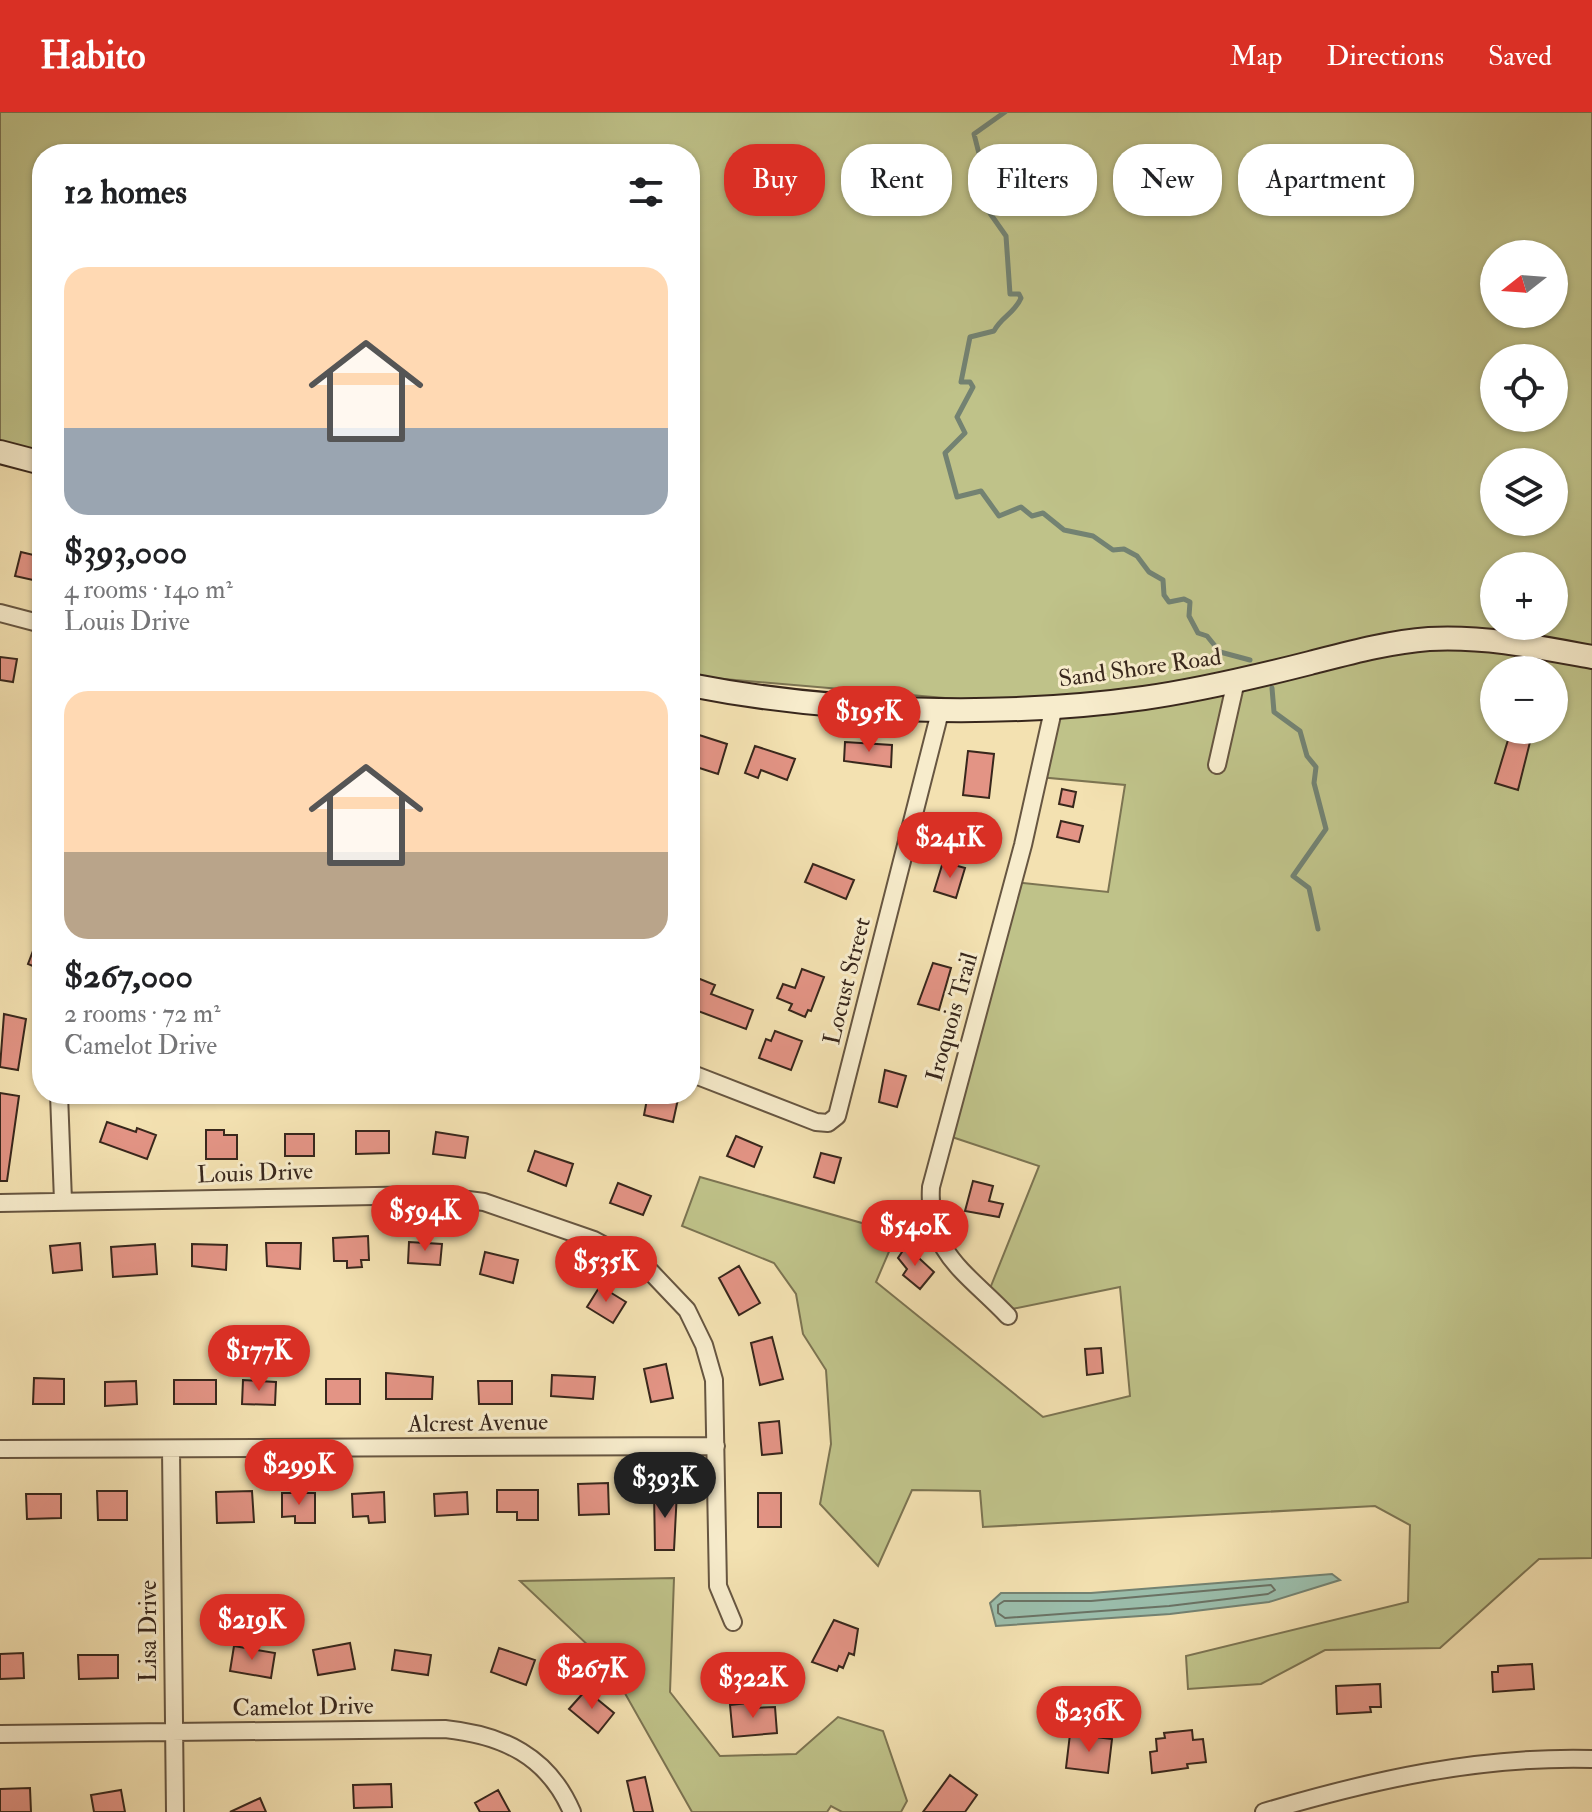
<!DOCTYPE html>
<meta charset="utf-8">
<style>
:root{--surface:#fff;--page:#f6f6f6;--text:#202124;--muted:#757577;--accent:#d93025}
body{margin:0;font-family:"IM FELL Double Pica",serif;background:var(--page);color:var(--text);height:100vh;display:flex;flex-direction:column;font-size:30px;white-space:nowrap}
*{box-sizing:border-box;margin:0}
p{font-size:26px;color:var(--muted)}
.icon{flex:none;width:44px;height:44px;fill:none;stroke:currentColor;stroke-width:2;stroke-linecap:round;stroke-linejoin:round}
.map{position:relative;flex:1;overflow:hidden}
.sheet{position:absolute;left:32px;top:32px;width:668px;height:960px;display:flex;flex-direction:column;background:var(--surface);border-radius:32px;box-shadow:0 2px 6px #0004}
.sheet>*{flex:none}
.hud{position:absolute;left:724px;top:32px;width:748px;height:72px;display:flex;gap:16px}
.needle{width:52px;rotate:253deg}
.controls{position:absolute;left:1480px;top:128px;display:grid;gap:16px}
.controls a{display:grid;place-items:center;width:88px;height:88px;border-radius:50%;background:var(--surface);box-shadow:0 2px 6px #0004;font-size:40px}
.price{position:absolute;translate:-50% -68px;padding:0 18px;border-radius:28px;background:var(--accent);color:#fff;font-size:26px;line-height:52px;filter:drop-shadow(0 2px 4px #0008)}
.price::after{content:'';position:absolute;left:50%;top:48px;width:24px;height:18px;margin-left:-12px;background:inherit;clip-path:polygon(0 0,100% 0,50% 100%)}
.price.current{background:#222;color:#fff}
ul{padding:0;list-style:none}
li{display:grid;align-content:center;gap:16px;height:424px;padding:0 32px}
li span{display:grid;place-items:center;height:248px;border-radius:24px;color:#555}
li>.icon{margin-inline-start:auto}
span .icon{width:144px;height:144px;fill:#fffc;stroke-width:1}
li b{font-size:34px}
h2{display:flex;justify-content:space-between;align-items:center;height:96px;padding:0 32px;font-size:34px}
.tag{padding:0 28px;border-radius:32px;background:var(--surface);box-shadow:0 2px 6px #0004;font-size:28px;line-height:72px}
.tag.current{background:var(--accent);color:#fff}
header{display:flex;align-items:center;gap:48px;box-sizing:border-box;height:112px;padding:0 40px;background:var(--accent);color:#fff}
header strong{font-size:38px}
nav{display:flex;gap:44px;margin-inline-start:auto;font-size:28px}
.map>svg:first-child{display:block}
.green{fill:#bfc289;stroke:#7c7452;stroke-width:2;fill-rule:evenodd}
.water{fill:#9bbeac;stroke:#738272;stroke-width:2}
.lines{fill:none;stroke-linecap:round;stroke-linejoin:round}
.shore{stroke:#6a7264;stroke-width:2}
.stream{stroke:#738272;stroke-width:5}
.building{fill:#e39485;stroke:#38271c;stroke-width:2}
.street-casing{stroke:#675641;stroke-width:20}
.secondary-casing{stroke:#38271c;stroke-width:26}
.street{stroke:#f7eccc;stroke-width:16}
.secondary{stroke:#f7eccc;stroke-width:22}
.labels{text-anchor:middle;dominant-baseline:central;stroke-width:6;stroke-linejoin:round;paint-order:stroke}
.street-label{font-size:24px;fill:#38271c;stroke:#f7eccc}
</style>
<header>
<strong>Habito</strong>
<nav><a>Map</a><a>Directions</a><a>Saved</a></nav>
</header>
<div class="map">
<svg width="1592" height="1700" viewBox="0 0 1592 1700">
<rect width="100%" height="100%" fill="#f3e1b1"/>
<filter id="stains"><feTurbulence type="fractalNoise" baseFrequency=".0025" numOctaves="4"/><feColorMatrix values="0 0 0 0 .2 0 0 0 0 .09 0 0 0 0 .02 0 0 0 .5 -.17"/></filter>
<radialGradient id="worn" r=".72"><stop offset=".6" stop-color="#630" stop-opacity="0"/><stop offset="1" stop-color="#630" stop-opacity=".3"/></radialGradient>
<path class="green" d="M0,0H1592V1446L1539,1447L1440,1536L1325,1538L1261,1572L1188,1577L1186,1544L1408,1490L1410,1413L1375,1394L983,1415L980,1379L912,1378L878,1454L820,1392L831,1332L826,1258L803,1222L796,1182L774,1151L682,1114L700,1065L897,1121L876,1170L1043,1305L1130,1284L1120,1175L1007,1198L989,1179L1039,1054L946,1023L1014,770L1108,780L1125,673L1039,665L1049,595L690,564V42H42V359L0,345ZM1494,142H1554V202H1494ZM1494,246H1554V306H1494ZM1494,350H1554V410H1494ZM1494,454H1554V514H1494ZM1494,558H1554V618H1494Z
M674,1466L670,1580L720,1644L796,1642L838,1605L883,1619L907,1689L901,1700H842L831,1694L827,1700H692L609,1553L520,1469Z"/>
<path class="water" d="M1332,1462L1340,1468L1269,1490L1170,1502L996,1514L990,1491L1001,1481H1091Z"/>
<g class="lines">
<path class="shore" d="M1271,1473L1275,1478L1268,1482L1169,1494L1005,1506L998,1501V1493L1004,1489H1091Z"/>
<path class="stream" d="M1005,0L974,22L991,89L987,97L1006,124L1010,182H1019L1021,186C1015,201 1001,205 994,219L970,225L961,270H970L973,275L957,305L965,321L945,341L957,385L981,379L999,404L1021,395L1032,404L1043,401L1064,418L1093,424L1113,438L1124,437L1137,444L1149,460L1163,468L1164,483L1169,490L1184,487L1190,490L1189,504L1198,521L1207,524L1220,540L1250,548
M1272,576L1274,600L1300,619L1307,644L1316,655L1314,671L1326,717L1293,764L1309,776L1318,817"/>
</g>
<path class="building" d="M21,440L42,445V470L15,464Z
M0,545L17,547L13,570L0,568Z
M1511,618H1533L1518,678L1495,671Z
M696,622L727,632L718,662L690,653Z
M845,630L892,633L891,655L844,649Z
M755,634L795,647L787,668L761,658L758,666L745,661Z
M968,639L994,642L989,686L963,683Z
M1062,677L1076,680L1073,695L1059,692Z
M1061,709L1083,714L1079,730L1057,725Z
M943,750L965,756L956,786L934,779Z
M813,752L854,768L846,787L805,770Z
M41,818H42V858L28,852Z
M933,851L951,856L939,898L918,892Z
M802,857L824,865L811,899L808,898L805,905L789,898L792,892L777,886L783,872L795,876Z
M690,863L715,873L711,882L753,898L746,917L690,896Z
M4,902L26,907L18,958L0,955Z
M775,919L802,929L791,958L759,946L766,927L771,929Z
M885,958L906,964L897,995L879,990Z
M0,981L19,984L7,1069H0Z
M648,982L678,987L673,1010L644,1003Z
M107,1010L136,1020L137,1016L156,1023L147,1047L100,1030Z
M206,1018H224V1023H237V1047H206Z
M356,1019H389V1041L356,1042Z
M436,1020L468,1025L465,1046L433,1042Z
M285,1022H314V1044H285Z
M736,1024L762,1035L754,1055L727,1044Z
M535,1039L573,1052L566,1074L528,1059Z
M821,1041L841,1046L834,1071L814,1065Z
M973,1069L993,1074L989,1089L1003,1092L999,1105L965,1099Z
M618,1071L651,1084L643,1103L610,1091Z
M368,1124L369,1148H361L362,1155L347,1156V1149H334L333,1126Z
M409,1130L442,1132L440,1153L408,1151Z
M80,1131L82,1158L53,1161L50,1134Z
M266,1131H301L300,1157L267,1154Z
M155,1132L157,1162L113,1165L111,1135Z
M192,1132L227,1133L226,1158L192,1154Z
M906,1134L934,1160L920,1177L903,1163L907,1157L898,1146Z
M485,1140L518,1148L513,1171L480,1162Z
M739,1154L760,1191L739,1203L719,1166Z
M600,1174L626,1190L613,1211L587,1195Z
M772,1225L783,1267L760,1273L751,1231Z
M1101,1236L1103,1261L1087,1263L1085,1237Z
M666,1252L673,1286L651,1290L644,1257Z
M386,1261L433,1265L432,1287H386Z
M552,1263L595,1265L593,1287L551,1284Z
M34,1266L64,1267V1292H33Z
M326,1267H360V1292H326Z
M174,1268H216V1292H174Z
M243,1268L276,1270L275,1293L242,1292Z
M136,1269L137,1292L105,1294V1270Z
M478,1269H512V1292H479Z
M779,1309L782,1341L762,1343L759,1311Z
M608,1371L609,1402L579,1403L578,1372Z
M497,1378H538V1408H517V1400H497Z
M97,1379H127V1408H98Z
M252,1379L254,1410L217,1411L216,1380Z
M654,1379H677L674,1438H655Z
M384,1380L385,1410L369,1411L368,1404L353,1405L352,1382Z
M467,1380L468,1402L435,1404L434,1382Z
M282,1381H315V1411H295V1404L282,1405Z
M758,1381H781V1415H758Z
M26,1382H61V1406L27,1407Z
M834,1508L858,1517L854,1543L849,1541L843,1556L839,1554L837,1559L812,1550Z
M350,1531L355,1557L318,1563L313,1538Z
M234,1534L275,1541L271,1566L230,1559Z
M499,1536L535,1548L526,1573L491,1560Z
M395,1538L431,1543L428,1563L392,1558Z
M23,1541L24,1566L0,1567V1542Z
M78,1543H118V1566L79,1567Z
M1532,1552L1534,1577L1493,1580L1492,1560H1498V1554Z
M1380,1572L1381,1595H1370L1371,1600L1337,1602L1336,1574Z
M586,1578L614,1601L598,1621L569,1597Z
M748,1591V1596L775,1595L777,1621L733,1625L730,1593Z
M1192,1618L1193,1628L1203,1627L1206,1650L1187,1652L1188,1656L1152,1661L1150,1640L1157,1639L1156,1627L1165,1626L1164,1621Z
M1070,1622L1112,1627L1108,1661L1066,1656Z
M950,1663L977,1683L965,1700H923Z
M645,1665L653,1700H634L627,1669Z
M391,1672L392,1695L354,1696L353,1673Z
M30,1676L31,1700H0V1677Z
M121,1678L125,1700H94L91,1683Z
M498,1678L510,1700H480L475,1691Z
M260,1686L266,1700H230Z"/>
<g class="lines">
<defs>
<path id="street" d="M0,501L42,512
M1217,653L1236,569
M690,961L816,1010L828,1011L837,1004L941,596
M59,982L63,1089
M0,1091L429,1083L484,1090L594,1128L648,1157L687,1198L704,1233L714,1268L718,1474L733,1510
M1008,1204C966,1160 927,1141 931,1075L1023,733L1054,594
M0,1337L716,1334
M171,1337L175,1700
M0,1622L445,1617C503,1623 548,1644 572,1700
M1264,1700C1372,1668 1478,1644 1592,1647"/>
<path id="secondary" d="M0,340L42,351
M690,573C832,601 1000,606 1144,586C1200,578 1255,565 1310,551C1349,541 1389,530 1429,527C1485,524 1538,535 1592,545"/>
</defs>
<use href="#street" class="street-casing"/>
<use href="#secondary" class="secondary-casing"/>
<use href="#street" class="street"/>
<use href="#secondary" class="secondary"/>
</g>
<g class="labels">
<g class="street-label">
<text transform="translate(1140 556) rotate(-8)">Sand Shore Road</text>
<text transform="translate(847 869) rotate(-76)">Locust Street</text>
<text transform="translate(952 905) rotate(-74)">Iroquois Trail</text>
<text transform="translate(255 1061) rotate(-2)">Louis Drive</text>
<text transform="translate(478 1311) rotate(-1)">Alcrest Avenue</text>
<text transform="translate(148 1519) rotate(-90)">Lisa Drive</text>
<text transform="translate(303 1595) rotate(-1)">Camelot Drive</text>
</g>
</g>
<rect width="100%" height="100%" filter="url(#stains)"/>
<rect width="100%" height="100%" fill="url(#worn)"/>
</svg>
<div class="controls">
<a><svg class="needle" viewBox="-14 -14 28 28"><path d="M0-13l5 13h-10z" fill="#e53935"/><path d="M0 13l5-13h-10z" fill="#757577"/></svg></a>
<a><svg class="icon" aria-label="locate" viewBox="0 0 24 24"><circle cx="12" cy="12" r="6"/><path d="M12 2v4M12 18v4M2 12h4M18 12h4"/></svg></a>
<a><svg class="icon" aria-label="layers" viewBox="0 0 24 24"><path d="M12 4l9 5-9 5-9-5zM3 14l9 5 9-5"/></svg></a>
<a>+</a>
<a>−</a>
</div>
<b class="price" style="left:869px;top:642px">$195K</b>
<b class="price" style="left:950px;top:768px">$241K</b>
<b class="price" style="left:425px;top:1141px">$594K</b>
<b class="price" style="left:915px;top:1156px">$540K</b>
<b class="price" style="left:606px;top:1192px">$535K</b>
<b class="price" style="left:259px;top:1281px">$177K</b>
<b class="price" style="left:299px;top:1395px">$299K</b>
<b class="price current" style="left:665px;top:1408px">$393K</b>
<b class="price" style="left:252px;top:1550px">$219K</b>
<b class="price" style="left:592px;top:1599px">$267K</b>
<b class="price" style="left:753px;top:1608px">$322K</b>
<b class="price" style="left:1089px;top:1642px">$236K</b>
<div class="hud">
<a class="tag current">Buy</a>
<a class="tag">Rent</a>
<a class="tag">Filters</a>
<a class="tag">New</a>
<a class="tag">Apartment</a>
</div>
<section class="sheet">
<h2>12 homes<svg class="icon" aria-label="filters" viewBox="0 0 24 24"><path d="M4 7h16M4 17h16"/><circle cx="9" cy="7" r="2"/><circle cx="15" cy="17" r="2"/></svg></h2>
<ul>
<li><span style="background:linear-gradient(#ffd9b3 65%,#9aa5b1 0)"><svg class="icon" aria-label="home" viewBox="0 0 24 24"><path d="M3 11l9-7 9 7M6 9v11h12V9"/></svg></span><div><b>$393,000</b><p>4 rooms · 140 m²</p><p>Louis Drive</p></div></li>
<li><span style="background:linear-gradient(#ffd9b3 65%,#b9a48a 0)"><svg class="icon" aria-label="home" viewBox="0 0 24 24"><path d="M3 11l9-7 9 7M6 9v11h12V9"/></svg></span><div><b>$267,000</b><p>2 rooms · 72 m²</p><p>Camelot Drive</p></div></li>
</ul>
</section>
</div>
